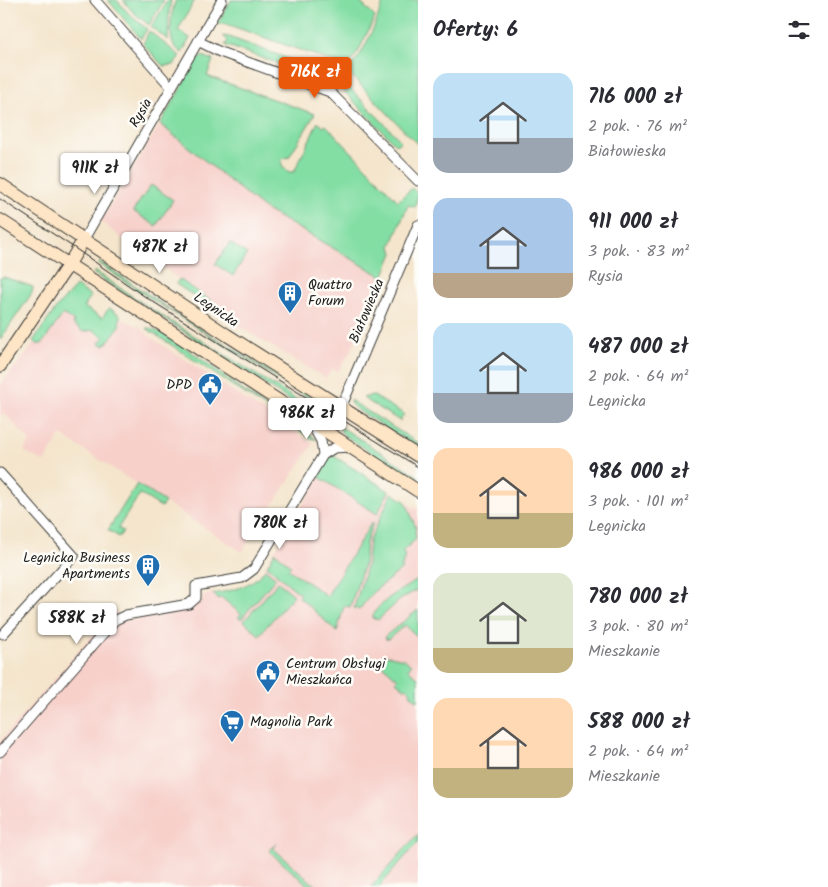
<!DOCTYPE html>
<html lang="pl">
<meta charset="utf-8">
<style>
:root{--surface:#fff;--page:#f2f2f3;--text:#2b2b33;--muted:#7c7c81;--accent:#ea580c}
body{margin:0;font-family:Kalam,sans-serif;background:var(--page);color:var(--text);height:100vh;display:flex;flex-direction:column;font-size:19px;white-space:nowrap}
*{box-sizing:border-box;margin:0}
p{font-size:16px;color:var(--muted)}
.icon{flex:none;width:28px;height:28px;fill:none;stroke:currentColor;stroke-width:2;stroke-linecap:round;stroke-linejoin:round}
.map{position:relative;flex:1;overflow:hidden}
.details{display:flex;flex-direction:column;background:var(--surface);width:410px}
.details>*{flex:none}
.price{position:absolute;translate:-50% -42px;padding:0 11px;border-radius:5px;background:#fff;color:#222;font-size:16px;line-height:32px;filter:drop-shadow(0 1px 2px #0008)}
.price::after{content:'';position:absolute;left:50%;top:30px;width:15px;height:11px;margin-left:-8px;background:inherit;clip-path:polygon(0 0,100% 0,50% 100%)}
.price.active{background:var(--accent);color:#fff}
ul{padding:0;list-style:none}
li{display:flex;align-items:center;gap:15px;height:125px;padding:0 15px}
li span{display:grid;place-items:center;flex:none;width:140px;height:100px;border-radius:15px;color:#555}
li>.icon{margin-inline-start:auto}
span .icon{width:60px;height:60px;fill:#fffc;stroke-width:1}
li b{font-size:21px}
h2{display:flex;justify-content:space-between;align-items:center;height:60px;padding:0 15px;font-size:21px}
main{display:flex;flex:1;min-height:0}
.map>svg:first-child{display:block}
.built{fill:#f7d0ca}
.green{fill:#83dea4;stroke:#507d60}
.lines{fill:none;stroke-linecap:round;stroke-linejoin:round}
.street-casing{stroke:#3c3a36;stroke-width:11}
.secondary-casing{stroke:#3c3a36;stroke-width:14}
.street{stroke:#fff;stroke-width:9}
.secondary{stroke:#fde5c5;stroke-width:12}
.tram{stroke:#1c1c1c;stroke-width:1}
.labels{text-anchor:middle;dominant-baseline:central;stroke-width:5;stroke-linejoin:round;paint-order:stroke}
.street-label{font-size:14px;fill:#1c1c1c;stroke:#fdfcf7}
.poi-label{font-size:14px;fill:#1c1c1c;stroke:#fdfcf7;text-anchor:start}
</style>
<main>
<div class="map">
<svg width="418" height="887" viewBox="0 0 418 887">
<rect width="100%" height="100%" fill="#fdfcf7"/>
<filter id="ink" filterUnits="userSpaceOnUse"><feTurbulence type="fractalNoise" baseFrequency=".02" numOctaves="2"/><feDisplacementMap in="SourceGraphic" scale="10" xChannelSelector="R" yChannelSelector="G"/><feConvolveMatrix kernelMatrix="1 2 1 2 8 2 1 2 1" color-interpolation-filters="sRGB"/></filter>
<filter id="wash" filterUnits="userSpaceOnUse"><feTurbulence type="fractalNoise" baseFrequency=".0096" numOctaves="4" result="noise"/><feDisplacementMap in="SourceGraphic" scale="20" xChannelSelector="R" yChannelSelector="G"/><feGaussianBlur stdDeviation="1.12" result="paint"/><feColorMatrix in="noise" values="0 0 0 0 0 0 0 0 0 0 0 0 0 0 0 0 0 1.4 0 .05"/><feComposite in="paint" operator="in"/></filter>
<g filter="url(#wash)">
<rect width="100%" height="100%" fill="#f4e5cc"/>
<path class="built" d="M160,124L263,208L383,277L352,349L338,371L333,369L325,378L250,333L230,320L233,315L132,247L101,221Z
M57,309L108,342L120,327L121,318L142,328L149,336L313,444L242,552L61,435L44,462L24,451L30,441L4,413L0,416V385L28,352Z
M332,456L418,510V887H0V741L114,611L124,621L189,609L201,602L205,595L238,589L251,583L261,574Z"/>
<path class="green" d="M108,0H117L130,15L147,29L141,39Z
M123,0H164L149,25L132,11Z
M168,0H171L169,14L168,40L151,27Z
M176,0H195L178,30L190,38L182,53C179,50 175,48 173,44C169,35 171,9 176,0Z
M231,0H358L375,17L358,52L347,67L337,65V63L223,23L221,25L219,24V21Z
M384,0H418V145L349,73C350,65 357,60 361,53C371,36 378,18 384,0Z
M149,31L180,56L174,65L163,66L143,44Z
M223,36L229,37L333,75L331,82L225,45L228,41Z
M203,56L213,60L207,76L315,114L289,157L282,159V166L289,172H294L318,122L323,127L326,125L398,201L412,188L418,194L415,207L408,205L391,246L393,253L383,277L263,208L160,124L197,60Z
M342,80H345L344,82L401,141L396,145L339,86Z
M151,185L173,200L156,226L133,211Z
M230,243L247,254L233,276L215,264Z
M100,262L174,312L329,408L331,412L145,295L99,264Z
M95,271L148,307L329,420L324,421L320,420L93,273Z
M4,277L33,287L32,293L0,340V278Z
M179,279L233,316L230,320L176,284Z
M76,286L91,296L84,307L102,318L109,308L120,315L119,327L105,345H102L99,343L104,337L93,330L83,332L73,324L74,322L63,314L42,344H37L33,341L57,307Z
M146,328C162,326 226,378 242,390C264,405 287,419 310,434L317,440L311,438Z
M372,395L404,414L400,421L363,398Z
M350,400L418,443V448L356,409L351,404Z
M341,427L418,476V483L344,435L341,432Z
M334,456L389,491L377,514L319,477L330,457Z
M137,484L165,502L161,507L140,494L118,528L123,531L119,537L108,530Z
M392,493L406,502L416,528L415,531L416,539L402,552L405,555L401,570L373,592L359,610L354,608L367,564L369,541Z
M372,522L373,523L366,542L364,564L350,607L344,606L337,632L298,596L300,594L267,566L275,552L291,566L288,569L327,596Z
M265,569L276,578L241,619L238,617L241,614L221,597L219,599L213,594C233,590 252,587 265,569Z
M418,580V589L400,600L378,620L372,618C375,604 405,587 418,580Z
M278,582L294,595L259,635L244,621Z
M418,610V637L405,625L387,640L384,637Z
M386,655L404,659L411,665L408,669L418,678V701L410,694L411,692L407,688L405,689L396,681L398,679L380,663Z
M418,834V842L379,887H371Z
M276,843L273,848L317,887H310L271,853L270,849Z"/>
</g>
<g filter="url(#ink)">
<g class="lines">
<defs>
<path id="street" d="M95,0L171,87
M198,41L220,52L330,92L418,181
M84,239L222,0
M341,408L418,225
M311,423L321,441L323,455
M0,473L74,556L3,634
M0,752L115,620L126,615L189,604L196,598V586L236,579L242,578L254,569L323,455L334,448L350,447"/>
<path id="secondary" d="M0,184L227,335L418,456
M0,220L418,491
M0,366L69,264L84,239"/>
</defs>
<use href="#street" class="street-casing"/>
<use href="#secondary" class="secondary-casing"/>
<use href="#street" class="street"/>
<use href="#secondary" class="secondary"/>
<path class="tram" d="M0,199L73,247L147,298L418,467"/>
</g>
</g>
<defs>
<symbol id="building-pin" viewBox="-11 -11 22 30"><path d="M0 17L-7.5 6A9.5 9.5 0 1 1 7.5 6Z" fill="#1f6fb2" stroke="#fdfcf7"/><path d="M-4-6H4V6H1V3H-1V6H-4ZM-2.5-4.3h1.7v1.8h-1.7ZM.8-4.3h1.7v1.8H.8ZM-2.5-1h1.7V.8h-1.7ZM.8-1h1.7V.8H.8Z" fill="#fff"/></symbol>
<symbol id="civic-pin" viewBox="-11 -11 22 30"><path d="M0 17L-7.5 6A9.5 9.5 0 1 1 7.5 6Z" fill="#1f6fb2" stroke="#fdfcf7"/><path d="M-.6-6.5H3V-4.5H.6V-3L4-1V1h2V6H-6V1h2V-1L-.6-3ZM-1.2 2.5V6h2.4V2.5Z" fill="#fff"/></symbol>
<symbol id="supermarket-pin" viewBox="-11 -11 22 30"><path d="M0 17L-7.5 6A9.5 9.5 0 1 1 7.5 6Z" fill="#1f6fb2" stroke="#fdfcf7"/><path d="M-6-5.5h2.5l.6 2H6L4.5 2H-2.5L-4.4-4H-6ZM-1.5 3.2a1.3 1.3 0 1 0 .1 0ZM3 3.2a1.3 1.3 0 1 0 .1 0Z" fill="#fff"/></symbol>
</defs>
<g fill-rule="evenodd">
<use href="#building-pin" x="276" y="279" width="28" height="38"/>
<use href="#civic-pin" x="196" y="371" width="28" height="38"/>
<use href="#building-pin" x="134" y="552" width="28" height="38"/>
<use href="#civic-pin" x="254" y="658" width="28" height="38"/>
<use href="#supermarket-pin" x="218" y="708" width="28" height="38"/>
</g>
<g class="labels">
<g class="street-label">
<text transform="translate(141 113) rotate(-60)">Rysia</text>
<text transform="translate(216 310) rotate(34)">Legnicka</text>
<text transform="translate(367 311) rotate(-67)">Białowieska</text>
</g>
<g class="poi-label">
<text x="308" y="285">Quattro<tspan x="308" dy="16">Forum</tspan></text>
<text x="192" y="385" text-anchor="end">DPD</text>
<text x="130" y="558" text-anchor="end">Legnicka Business<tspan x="130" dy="16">Apartments</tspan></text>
<text x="286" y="664">Centrum Obsługi<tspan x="286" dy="16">Mieszkańca</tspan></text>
<text x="250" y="722">Magnolia Park</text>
</g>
</g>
</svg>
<b class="price active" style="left:315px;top:99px">716K zł</b>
<b class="price" style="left:95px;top:195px">911K zł</b>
<b class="price" style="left:160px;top:274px">487K zł</b>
<b class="price" style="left:307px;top:440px">986K zł</b>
<b class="price" style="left:280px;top:550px">780K zł</b>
<b class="price" style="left:77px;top:645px">588K zł</b>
</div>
<section class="details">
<h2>Oferty: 6<svg class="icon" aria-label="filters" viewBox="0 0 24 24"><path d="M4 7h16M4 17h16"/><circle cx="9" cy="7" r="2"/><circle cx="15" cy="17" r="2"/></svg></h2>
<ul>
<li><span style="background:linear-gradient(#bfe0f5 65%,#9aa5b1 0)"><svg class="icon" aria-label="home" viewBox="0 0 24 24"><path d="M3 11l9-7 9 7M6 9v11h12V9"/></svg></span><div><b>716 000 zł</b><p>2 pok. · 76 m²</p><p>Białowieska</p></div></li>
<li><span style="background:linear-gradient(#a9c7e8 75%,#b9a48a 0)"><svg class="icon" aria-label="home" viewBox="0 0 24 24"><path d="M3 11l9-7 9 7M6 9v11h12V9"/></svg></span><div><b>911 000 zł</b><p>3 pok. · 83 m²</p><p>Rysia</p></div></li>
<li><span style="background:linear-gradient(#bfe0f5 70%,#9aa5b1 0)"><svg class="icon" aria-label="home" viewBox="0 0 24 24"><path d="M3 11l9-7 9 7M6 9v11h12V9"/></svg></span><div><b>487 000 zł</b><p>2 pok. · 64 m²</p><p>Legnicka</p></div></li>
<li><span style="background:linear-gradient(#ffd9b3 65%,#c2b280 0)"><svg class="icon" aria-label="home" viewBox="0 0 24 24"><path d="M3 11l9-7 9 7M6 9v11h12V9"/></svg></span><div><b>986 000 zł</b><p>3 pok. · 101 m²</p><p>Legnicka</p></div></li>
<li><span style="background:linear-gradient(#dfe7d0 75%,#c2b280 0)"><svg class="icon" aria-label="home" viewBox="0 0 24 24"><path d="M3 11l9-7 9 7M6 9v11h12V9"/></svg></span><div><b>780 000 zł</b><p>3 pok. · 80 m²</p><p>Mieszkanie</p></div></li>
<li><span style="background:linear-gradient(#ffd9b3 70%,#c2b280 0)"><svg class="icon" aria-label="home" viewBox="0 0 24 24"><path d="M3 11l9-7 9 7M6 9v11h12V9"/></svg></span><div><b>588 000 zł</b><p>2 pok. · 64 m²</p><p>Mieszkanie</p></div></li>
</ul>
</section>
</main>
